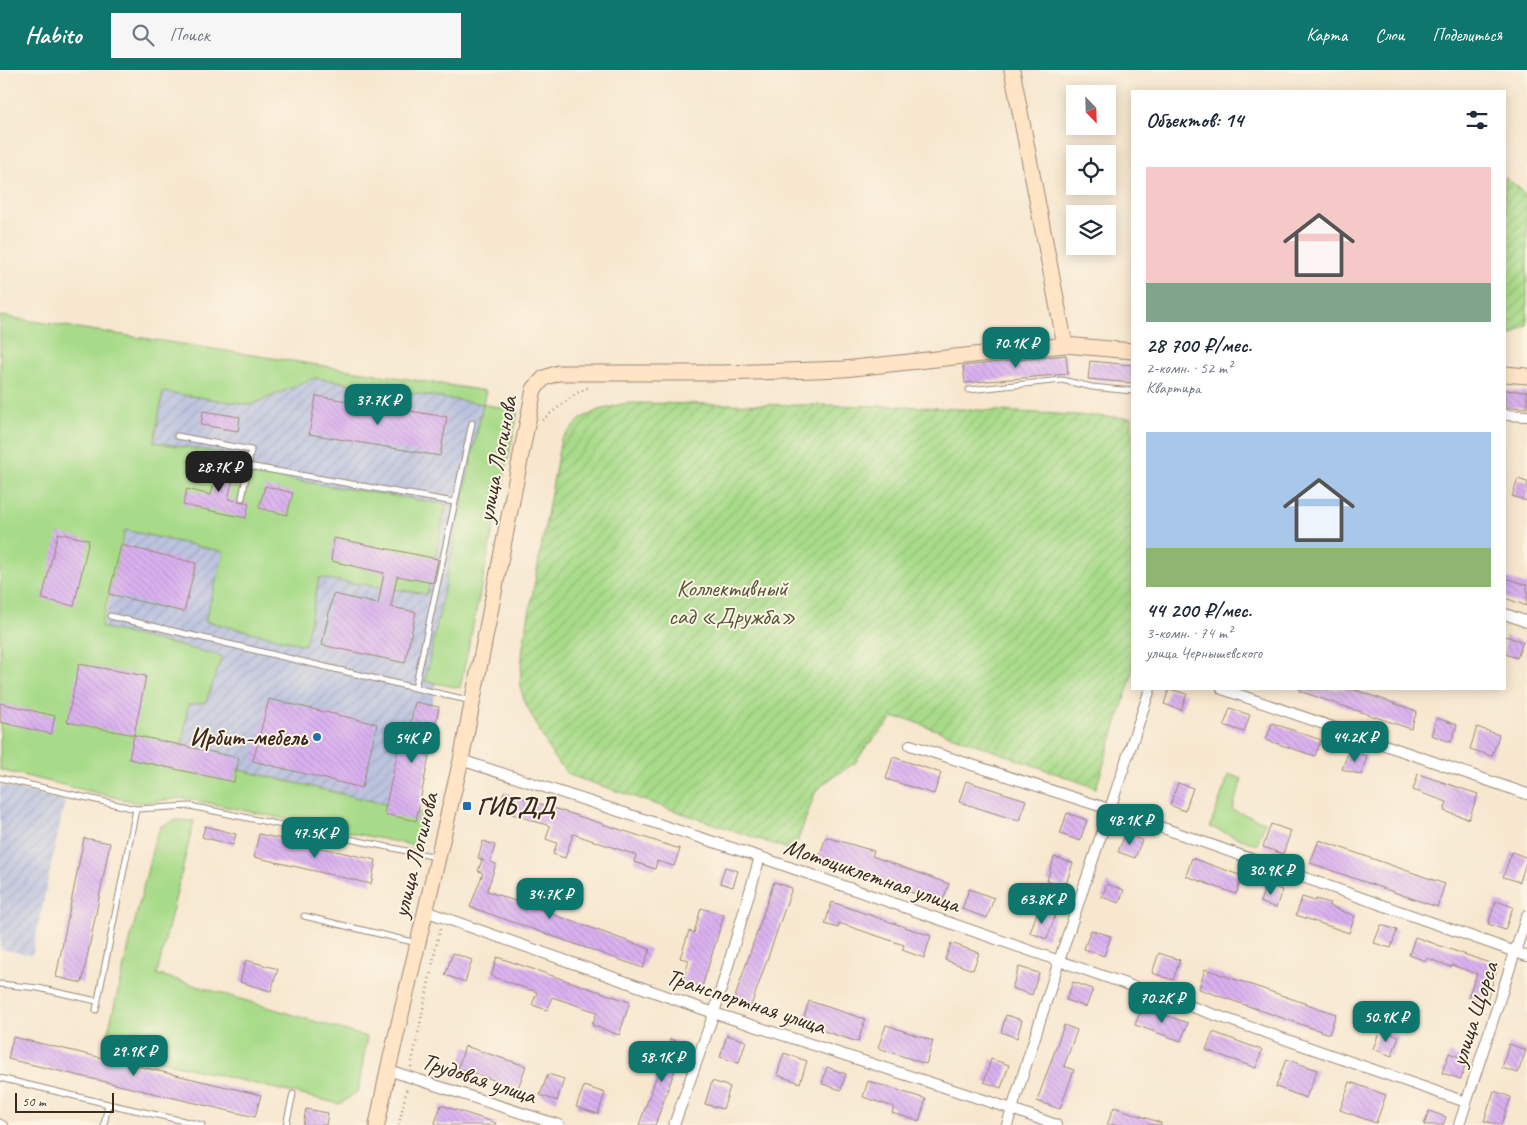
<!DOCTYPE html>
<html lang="ru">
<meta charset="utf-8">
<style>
:root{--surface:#fff;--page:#f6f6f7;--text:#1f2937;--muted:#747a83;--accent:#0f766e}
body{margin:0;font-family:Caveat,sans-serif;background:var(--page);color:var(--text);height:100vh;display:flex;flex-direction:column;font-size:19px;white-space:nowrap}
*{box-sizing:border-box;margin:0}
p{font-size:16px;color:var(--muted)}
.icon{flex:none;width:28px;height:28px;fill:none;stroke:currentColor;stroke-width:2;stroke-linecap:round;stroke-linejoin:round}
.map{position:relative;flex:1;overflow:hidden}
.drawer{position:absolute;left:1131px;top:20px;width:375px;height:600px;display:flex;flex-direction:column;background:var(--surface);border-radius:0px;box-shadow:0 2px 12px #0003}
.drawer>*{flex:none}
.needle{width:32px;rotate:157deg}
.fabs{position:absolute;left:1066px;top:15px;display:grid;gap:10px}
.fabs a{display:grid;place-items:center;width:50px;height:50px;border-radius:0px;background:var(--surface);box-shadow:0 2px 12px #0003;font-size:25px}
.scale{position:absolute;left:15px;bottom:12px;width:99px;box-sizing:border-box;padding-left:5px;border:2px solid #3b2a1e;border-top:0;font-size:14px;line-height:18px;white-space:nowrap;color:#3b2a1e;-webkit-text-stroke:4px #fcf5e5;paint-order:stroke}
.price{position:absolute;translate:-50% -42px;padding:0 11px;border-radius:10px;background:var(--accent);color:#fff;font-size:16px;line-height:32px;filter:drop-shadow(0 1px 2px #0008)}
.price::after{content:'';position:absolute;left:50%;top:30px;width:15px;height:11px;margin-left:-8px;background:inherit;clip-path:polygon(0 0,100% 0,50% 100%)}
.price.on{background:#222;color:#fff}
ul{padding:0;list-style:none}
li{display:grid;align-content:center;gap:10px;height:265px;padding:0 15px}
li span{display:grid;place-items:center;height:155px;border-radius:0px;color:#555}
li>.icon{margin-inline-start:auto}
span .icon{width:90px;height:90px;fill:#fffc;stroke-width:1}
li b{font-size:21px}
h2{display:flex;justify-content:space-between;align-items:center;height:60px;padding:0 15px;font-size:21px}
header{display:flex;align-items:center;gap:30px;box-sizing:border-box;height:70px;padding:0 25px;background:var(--accent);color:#fff}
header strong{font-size:24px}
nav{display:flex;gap:28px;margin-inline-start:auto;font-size:18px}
.search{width:350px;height:45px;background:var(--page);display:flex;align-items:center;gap:12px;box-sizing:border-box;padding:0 18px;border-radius:0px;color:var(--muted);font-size:19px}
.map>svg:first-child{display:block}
.industrial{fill:url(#industrial-furrows)}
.grass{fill:#a8db89;stroke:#728254}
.garden{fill:url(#garden-furrows);stroke:#728254}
.building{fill:url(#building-back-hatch)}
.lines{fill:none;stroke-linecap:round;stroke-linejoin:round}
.lane-casing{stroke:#998876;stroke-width:7}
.street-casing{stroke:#998876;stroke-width:12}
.secondary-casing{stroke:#998876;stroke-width:17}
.path{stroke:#998876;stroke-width:2.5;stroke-dasharray:1 4;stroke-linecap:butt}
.lane{stroke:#fff;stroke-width:5}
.street{stroke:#fff;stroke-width:10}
.secondary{stroke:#ffe4c6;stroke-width:15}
.poi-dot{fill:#1f6fb2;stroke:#fcf5e5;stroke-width:2}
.labels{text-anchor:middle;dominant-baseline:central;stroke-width:4;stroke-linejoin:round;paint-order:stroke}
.street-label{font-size:24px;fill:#3b2a1e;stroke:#fcf5e5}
.park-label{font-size:24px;fill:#565639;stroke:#fcf5e5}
.poi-label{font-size:24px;font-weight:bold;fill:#3b2a1e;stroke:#fcf5e5;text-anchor:end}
</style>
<header>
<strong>Habito</strong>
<div class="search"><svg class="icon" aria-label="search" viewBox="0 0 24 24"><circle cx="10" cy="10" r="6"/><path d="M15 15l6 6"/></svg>Поиск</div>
<nav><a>Карта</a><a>Слои</a><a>Поделиться</a></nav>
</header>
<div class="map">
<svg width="1527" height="1055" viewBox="0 0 1527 1055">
<defs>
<pattern id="industrial-furrows" width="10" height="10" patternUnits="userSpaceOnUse" patternTransform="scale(1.25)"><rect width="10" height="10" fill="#bcc3de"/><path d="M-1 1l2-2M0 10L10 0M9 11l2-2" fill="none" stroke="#a2a8be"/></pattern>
<pattern id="garden-furrows" width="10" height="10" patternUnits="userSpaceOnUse" patternTransform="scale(1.25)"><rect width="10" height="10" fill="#a8db89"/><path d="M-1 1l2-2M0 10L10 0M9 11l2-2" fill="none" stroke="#92bc76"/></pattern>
<pattern id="building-back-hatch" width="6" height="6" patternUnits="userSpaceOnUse" patternTransform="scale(1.25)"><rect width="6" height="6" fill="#dab1f0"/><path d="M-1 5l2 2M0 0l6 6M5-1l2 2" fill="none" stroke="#bc98cd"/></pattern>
</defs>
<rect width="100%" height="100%" fill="#fcf5e5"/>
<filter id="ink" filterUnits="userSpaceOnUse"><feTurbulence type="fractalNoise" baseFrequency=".02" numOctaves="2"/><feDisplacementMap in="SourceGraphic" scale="10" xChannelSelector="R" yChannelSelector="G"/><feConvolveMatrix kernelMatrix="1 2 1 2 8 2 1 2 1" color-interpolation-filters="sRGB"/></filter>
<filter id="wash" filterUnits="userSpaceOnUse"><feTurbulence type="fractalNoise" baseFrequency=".0096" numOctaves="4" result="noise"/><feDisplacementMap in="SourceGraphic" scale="20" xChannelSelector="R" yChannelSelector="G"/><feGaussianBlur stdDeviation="1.12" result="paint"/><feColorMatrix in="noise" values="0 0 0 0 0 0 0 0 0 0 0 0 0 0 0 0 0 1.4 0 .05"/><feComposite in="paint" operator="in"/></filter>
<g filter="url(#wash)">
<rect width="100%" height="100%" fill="#f7e7cf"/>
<path class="industrial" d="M170,272L486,321L483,334L494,336L408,749L129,689L94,596Z
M0,715L65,731L32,885L0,879Z"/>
<path class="grass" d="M0,246L486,321L483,334L518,341L460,618L425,611L483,334L315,308L251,335L163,322L154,372L223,383L221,399L446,434L427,524L319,508L305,575L205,551L224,482L125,460L101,557L222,586L206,632L188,635L181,686L423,743L416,776L184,728L139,733L0,700Z
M1229,704L1242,709L1232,740L1265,752L1257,775L1210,757Z
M177,750L194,751L157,904L367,967L358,1021L340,1034L104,978L155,769L161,756Z"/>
<path class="garden" d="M1505,107L1519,118L1527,129V255L1506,269H1505Z
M626,333L902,336L1132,348V605L1096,718L906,649L893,648L865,678L856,692L824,713L815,723L794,781L569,705L554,688L524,631L520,612L523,577L561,369L582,348L599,340Z"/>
<g id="blocks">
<path class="building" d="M1066,285L1068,304L965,313L963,296Z
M1090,291L1132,295V313L1088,309Z
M1505,320L1527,322V338L1505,337Z
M316,326L447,347L440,386L309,364Z
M203,341L240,347L238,361L201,355Z
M221,385L238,389L228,429L249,433L246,448L183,435L187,419L211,425Z
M1518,409L1527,412V431L1512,426Z
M265,416L293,423L287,445L259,438Z
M58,463L89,470L74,536L42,529Z
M334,468L438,489L433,513L397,506L391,537L416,542L405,593L322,575L333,524L378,534L384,503L331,491Z
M121,475L196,493L184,542L109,524Z
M1505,508L1527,515V536L1505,528Z
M1505,566L1523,572L1517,588L1505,584Z
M79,594L146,606L134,665L67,652Z
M1169,619L1187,624L1181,640L1164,634Z
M1300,619H1352L1417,641L1411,659L1299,621Z
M269,629L377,654L362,718L253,691Z
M415,632L439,637L416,751L384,744L399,676L405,677Z
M0,633L55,646L51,664L0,652Z
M1230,638L1250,645L1244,662L1224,655Z
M1437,648L1457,655L1451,672L1431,665Z
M1272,653L1321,670L1315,686L1266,670Z
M1477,657L1499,665L1492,686L1470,679Z
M134,665L239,688L234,712L129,689Z
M1349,680L1367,686L1361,705L1342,699Z
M893,687L941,703L934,724L886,709Z
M1418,704L1478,724L1469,749L1444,741L1447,732L1413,720Z
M966,711L1026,730L1019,751L959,732Z
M1178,713L1193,718L1185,741L1170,735Z
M504,722L680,779L674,796L657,791L655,799L634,792L636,785L573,764L565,788L553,784L557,773L546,769L550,756L499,740Z
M1067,743L1087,750L1080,771L1060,764Z
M1271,754L1291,761L1283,784L1263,777Z
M205,756L236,764L233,775L202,767Z
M259,764L376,790L371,814L254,787Z
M1125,764L1142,770L1135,788L1118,782Z
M826,767L874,781L872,786L949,814L942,833L818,790Z
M84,768L110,773L82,913L56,907Z
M1319,770L1445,814L1437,837L1310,793Z
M483,771L495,775L490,792L496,794L487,821L650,879L643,898L470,837L483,803L478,801L482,790L484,791L478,788Z
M1512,782L1527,788L1520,812L1503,807Z
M1054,787L1073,793L1065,817L1047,811Z
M1192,788L1242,806L1236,824L1186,806Z
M725,797L738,801L733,817L720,813Z
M774,812L792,818L751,936L734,930Z
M1107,814L1124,820L1119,833L1102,827Z
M1266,814L1282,820L1276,838L1260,832Z
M969,819L994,828L987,848L962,839Z
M1302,827L1315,831L1316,829L1330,833L1329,836L1355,846L1349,863L1296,845Z
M1496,831L1513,837L1505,860L1488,854Z
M832,832L931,866L924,888L902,880L904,875L839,853L838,858L825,854Z
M701,838L724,845L702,917L683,911L689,890L680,888L689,861L694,863Z
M1038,840L1055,846L1047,869L1030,863Z
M1381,855L1397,860L1391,878L1374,873Z
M1091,860L1111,866L1104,886L1084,879Z
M1415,867L1498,896L1486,933L1468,927L1477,904L1452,895L1451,897L1427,888L1426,891L1409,885Z
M951,873L979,883L973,900L945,890Z
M453,883L472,890L465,912L445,905Z
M1159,883L1180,890L1173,910L1152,903Z
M497,887L630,932L619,965L592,955L597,942L552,927L547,940L532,935L537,922L491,906Z
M246,890L278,899L271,921L240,912Z
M1019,897L1039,903L1032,925L1012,918Z
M1205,899L1336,944L1329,964L1199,919Z
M1073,912L1093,919L1086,937L1066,930Z
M809,931L865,949L858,972L802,954Z
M1142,937L1188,953L1181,971L1135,955Z
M1006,945L1022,950L1017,968L1001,962Z
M886,955L933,971L926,994L878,978Z
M1064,955L1077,960L1064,996L1074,1000L1060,1039L1037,1031Z
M1380,960L1399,966L1392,986L1373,979Z
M1213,962L1262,980L1256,998L1206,980Z
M727,965L746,971L739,993L720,987Z
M13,967L261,1025L255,1047L8,989Z
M670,969L684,974L655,1055H639Z
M1509,974L1526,980L1518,1003L1502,998Z
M465,976L526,996L518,1018L458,998Z
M784,983L807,991L800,1013L777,1005Z
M1449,983L1467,990L1461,1009L1442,1003Z
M991,989L1009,995L1001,1018L984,1012Z
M1286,989L1317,1000L1306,1028L1276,1017Z
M827,997L846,1004L841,1020L822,1014Z
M548,1004L564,1009L557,1031L540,1025Z
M712,1011L730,1017L723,1039L705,1034Z
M868,1011L926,1029L919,1051L892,1043L894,1037L863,1027Z
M1350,1012L1386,1025L1376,1053L1340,1040Z
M584,1016L605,1023L598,1044L576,1037Z
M1494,1021L1511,1027L1501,1055L1484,1051Z
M441,1035L496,1053L495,1055H442L435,1053Z
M1114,1037L1161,1053V1055H1107Z
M306,1039L328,1043L326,1055H303Z
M1429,1041L1446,1047L1443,1055H1424Z"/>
</g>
</g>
<g filter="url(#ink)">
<use href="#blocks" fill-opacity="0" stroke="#998876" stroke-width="1"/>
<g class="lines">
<defs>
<path id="lane" d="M969,320L1062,310L1092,317L1132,321
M472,353L415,618L472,631
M177,366L251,380L242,428
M248,396L454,432
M110,546L415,618
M0,708L136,739L190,736L436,787
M304,846L417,873
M0,914L38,918L97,931
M96,940L136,739
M0,1008L108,1034L202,1055
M0,1052L5,1055
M104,1055L108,1034
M286,1055L293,1024"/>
<path id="street" d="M1505,345L1527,346
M1505,544L1527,552
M1222,619L1527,724
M910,675L1109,739L1527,886
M461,690L760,787L1466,1032
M425,841L714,943L1012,1039L1056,1055
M388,1000L559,1055
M674,1055L714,943L760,787
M1007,1055L1059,891L1150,619
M1459,1055L1527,845"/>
<path id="secondary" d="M1012,0L1065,275
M1505,304L1527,306
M377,1055L388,1000L461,690L534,319L544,308L558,303H722L844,299L1065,275L1132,281"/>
</defs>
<use href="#lane" class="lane-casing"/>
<use href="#street" class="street-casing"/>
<use href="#secondary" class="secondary-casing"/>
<path class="path" d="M542,350L577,323L589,317
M411,997L440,858
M399,1055L407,1017"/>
<use href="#lane" class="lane"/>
<use href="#street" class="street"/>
<use href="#secondary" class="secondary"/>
</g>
</g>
<g class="poi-dot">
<circle cx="317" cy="667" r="5"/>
<rect x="462" y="731" width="10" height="10" rx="2.5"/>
</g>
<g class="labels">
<g class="street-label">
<text transform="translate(497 389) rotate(-79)">улица Логинова</text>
<text transform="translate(415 785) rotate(-76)">улица Логинова</text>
<text transform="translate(872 805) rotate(19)">Мотоциклетная улица</text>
<text transform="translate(746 931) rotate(18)">Транспортная улица</text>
<text transform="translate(1474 944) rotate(-72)">улица Щорса</text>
<text transform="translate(479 1008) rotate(18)">Трудовая улица</text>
</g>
<g class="park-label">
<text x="732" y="518">Коллективный<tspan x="732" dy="28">сад «Дружба»</tspan></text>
</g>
<g class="poi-label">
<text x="307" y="667">Ирбит-мебель</text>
<text x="477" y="736" text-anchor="start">ГИБДД</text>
</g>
</g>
</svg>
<div class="fabs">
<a><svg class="needle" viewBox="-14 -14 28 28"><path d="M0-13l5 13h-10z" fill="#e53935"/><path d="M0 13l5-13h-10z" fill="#747a83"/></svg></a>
<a><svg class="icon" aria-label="locate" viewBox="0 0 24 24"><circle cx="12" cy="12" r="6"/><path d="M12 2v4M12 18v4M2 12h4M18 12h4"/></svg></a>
<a><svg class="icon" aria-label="layers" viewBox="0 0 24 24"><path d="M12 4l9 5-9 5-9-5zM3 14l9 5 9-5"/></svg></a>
</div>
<div class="scale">50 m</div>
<b class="price" style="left:1016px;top:299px">70.1K ₽</b>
<b class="price" style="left:378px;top:356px">37.7K ₽</b>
<b class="price on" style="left:219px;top:423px">28.7K ₽</b>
<b class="price" style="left:1355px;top:693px">44.2K ₽</b>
<b class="price" style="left:412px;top:694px">54K ₽</b>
<b class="price" style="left:1130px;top:776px">48.1K ₽</b>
<b class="price" style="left:315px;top:789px">47.5K ₽</b>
<b class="price" style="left:1271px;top:826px">30.9K ₽</b>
<b class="price" style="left:550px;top:850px">34.7K ₽</b>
<b class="price" style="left:1042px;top:855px">63.8K ₽</b>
<b class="price" style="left:1162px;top:954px">70.2K ₽</b>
<b class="price" style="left:1386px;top:973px">50.9K ₽</b>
<b class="price" style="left:134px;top:1007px">29.9K ₽</b>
<b class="price" style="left:662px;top:1013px">58.1K ₽</b>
<section class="drawer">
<h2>Объектов: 14<svg class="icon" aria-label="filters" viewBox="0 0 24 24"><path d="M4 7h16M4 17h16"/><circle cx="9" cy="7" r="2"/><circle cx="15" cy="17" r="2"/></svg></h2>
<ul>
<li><span style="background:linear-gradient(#f6c9c9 75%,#7fa58c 0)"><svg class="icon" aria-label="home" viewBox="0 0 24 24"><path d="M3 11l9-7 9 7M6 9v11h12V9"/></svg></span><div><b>28 700 ₽/мес.</b><p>2-комн. · 52 m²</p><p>Квартира</p></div></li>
<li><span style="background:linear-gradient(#a9c7e8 75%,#8fb573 0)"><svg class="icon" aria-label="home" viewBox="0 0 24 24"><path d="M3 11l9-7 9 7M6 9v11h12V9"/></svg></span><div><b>44 200 ₽/мес.</b><p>3-комн. · 74 m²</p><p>улица Чернышевского</p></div></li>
</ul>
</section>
</div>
